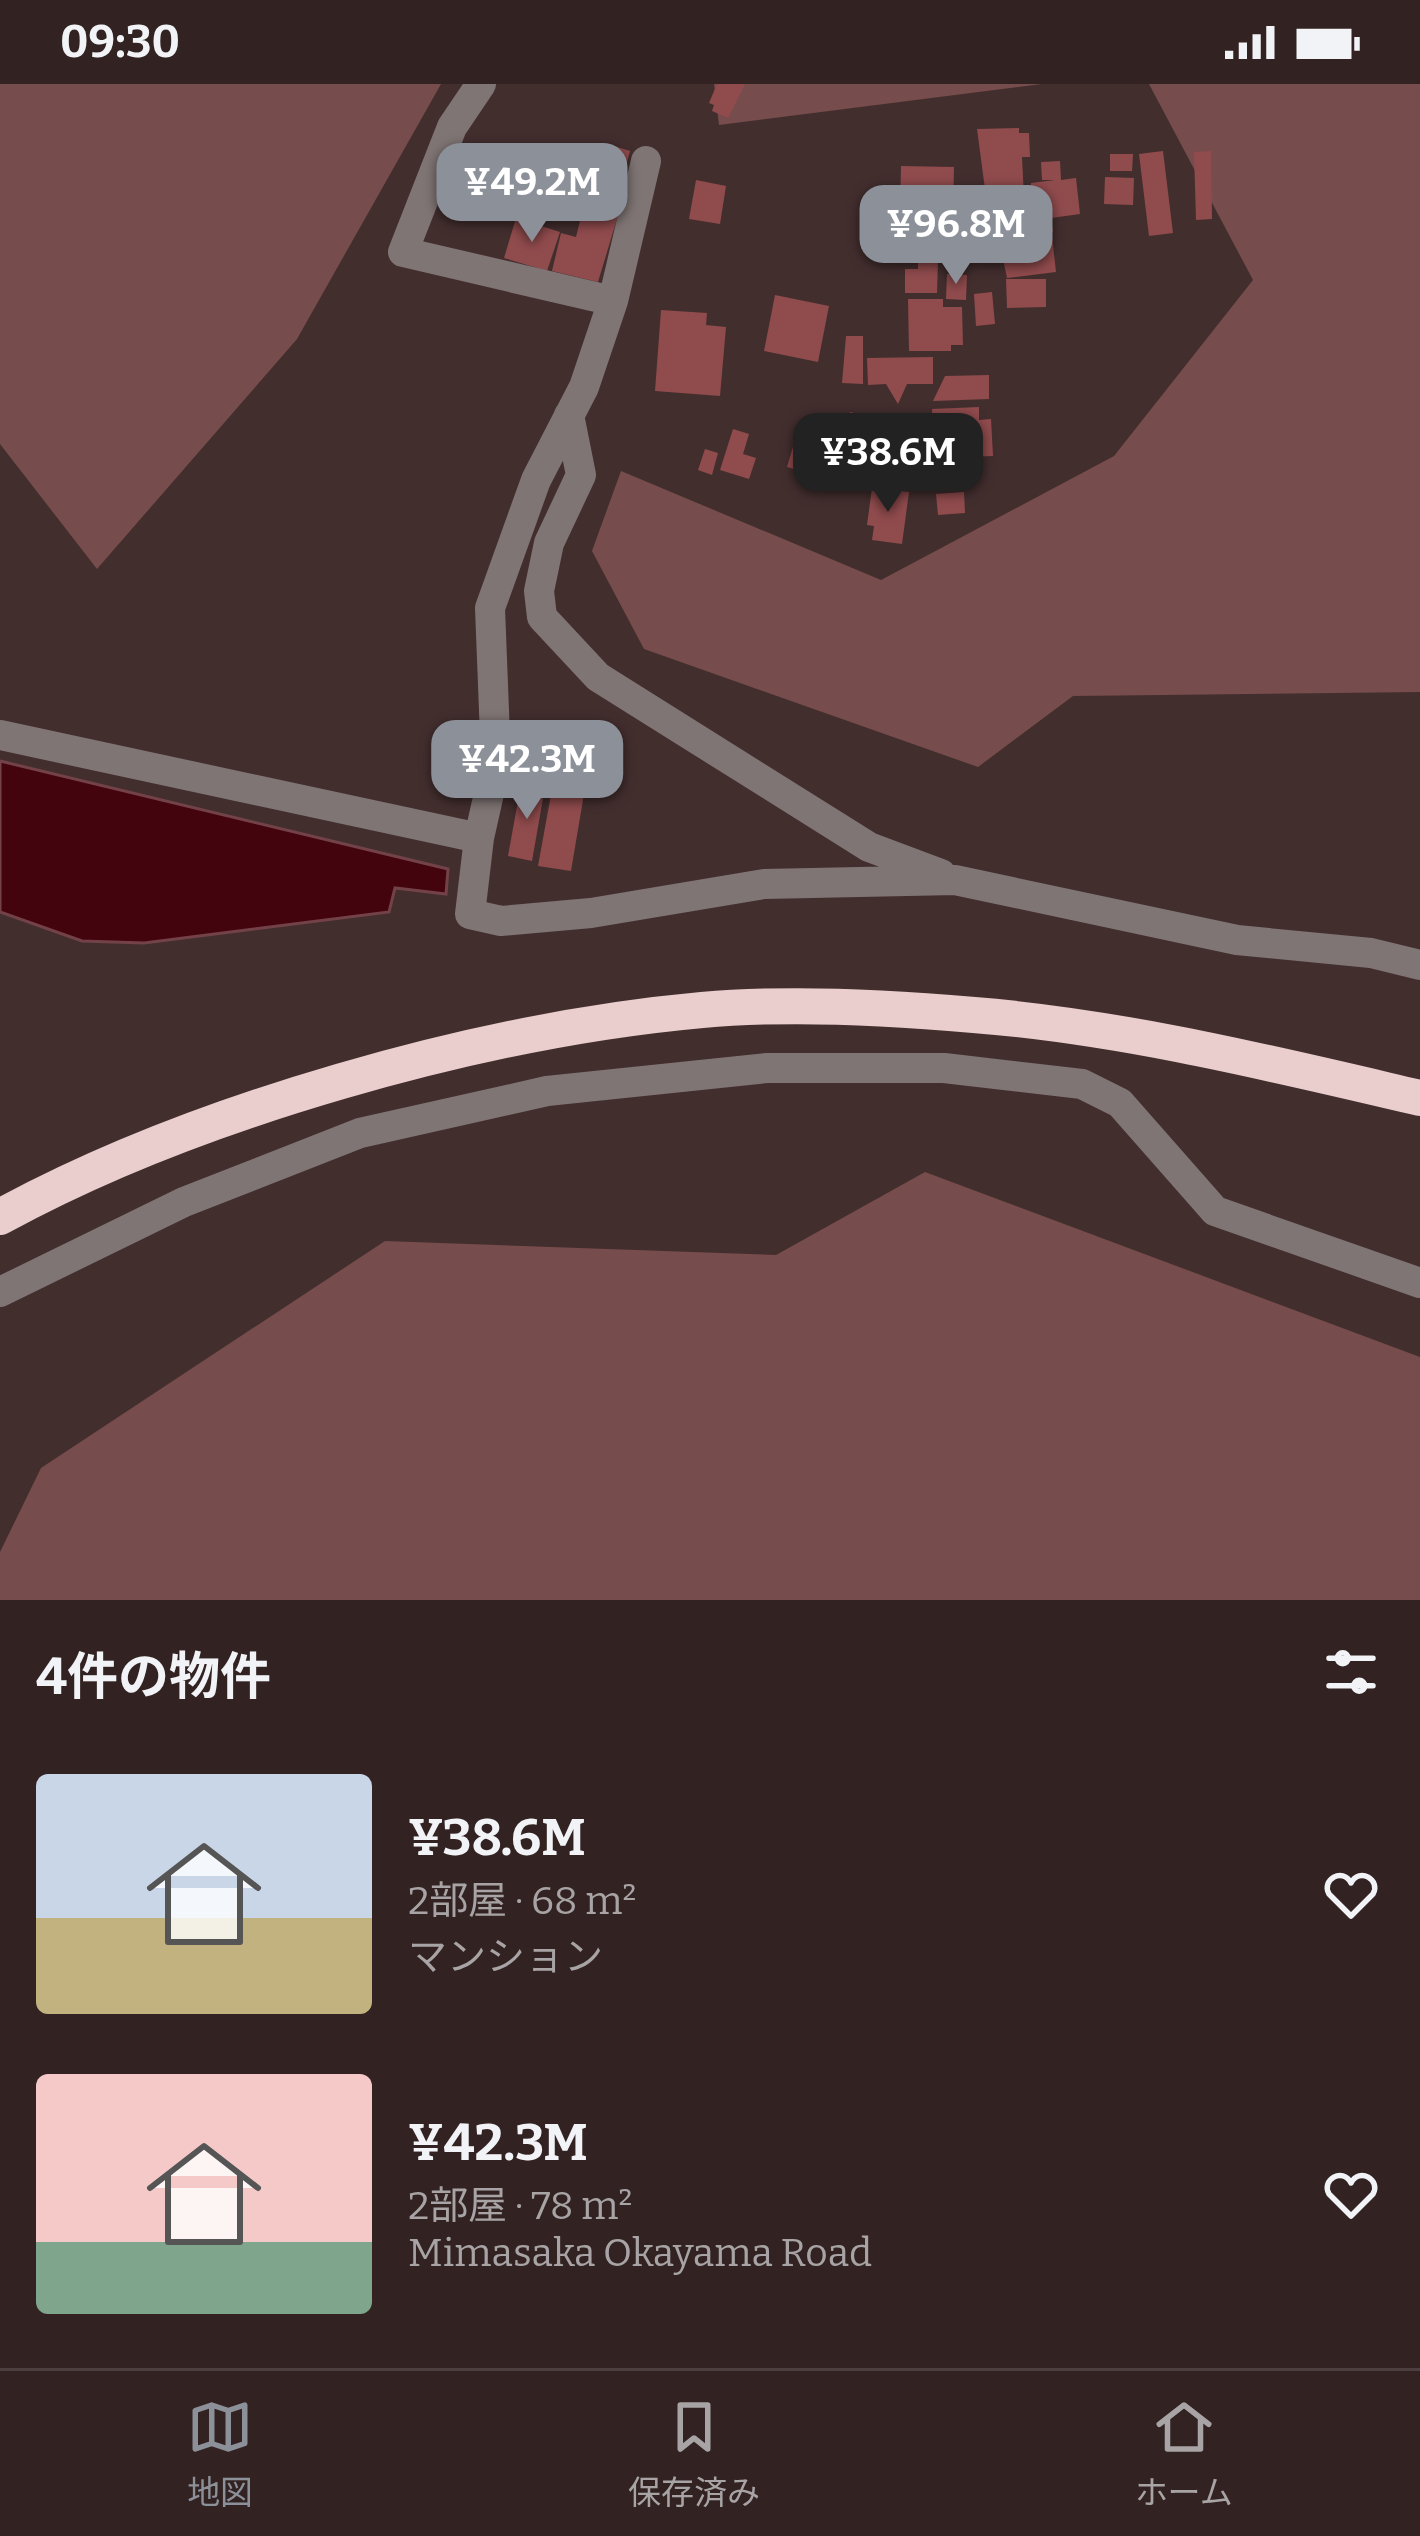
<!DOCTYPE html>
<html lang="ja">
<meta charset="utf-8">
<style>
:root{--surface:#322222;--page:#3a2a2a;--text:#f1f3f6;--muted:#a8a4a5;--line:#4d3f40;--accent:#8c9099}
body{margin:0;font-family:Bitter,"Noto Sans JP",serif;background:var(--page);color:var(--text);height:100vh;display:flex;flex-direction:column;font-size:45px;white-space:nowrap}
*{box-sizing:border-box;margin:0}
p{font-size:39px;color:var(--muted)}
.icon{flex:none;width:66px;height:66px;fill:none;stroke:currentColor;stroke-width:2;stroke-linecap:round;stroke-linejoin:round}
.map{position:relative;height:1516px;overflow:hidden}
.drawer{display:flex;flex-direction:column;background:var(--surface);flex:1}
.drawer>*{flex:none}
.price{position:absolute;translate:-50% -102px;padding:0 27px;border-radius:24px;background:var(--accent);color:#fff;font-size:39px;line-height:78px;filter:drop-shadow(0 3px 6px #0008)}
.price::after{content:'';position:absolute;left:50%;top:72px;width:36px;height:27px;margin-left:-18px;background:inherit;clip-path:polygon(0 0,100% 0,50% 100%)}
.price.active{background:#222;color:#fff}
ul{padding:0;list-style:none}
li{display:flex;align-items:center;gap:36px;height:300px;padding:0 36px}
li span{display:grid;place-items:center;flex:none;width:336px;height:240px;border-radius:12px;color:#555}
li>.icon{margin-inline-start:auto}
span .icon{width:144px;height:144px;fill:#fffc;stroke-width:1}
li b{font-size:51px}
h2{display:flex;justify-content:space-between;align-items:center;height:144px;padding:0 36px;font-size:51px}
.status{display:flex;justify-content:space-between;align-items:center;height:84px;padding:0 60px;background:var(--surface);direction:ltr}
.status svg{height:33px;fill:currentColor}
.menu{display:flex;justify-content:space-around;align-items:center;height:168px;border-top:3px solid var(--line);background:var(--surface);font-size:33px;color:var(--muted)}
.menu a{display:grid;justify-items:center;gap:6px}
.menu .active{color:var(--accent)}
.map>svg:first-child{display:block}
.green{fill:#774c4c}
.water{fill:#44040e;stroke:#734249;stroke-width:3}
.building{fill:#904b4d}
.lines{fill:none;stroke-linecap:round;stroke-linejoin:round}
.minor{stroke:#807575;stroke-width:30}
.highway{stroke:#e9cecd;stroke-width:36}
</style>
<div class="status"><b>09:30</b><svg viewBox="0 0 49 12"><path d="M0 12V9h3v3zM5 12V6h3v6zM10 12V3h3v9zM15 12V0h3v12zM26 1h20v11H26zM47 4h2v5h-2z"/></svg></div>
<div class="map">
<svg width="1420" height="1516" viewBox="0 0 1420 1516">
<rect width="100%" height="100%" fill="#432e2e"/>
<path class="green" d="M0,0H441L297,255L97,485L0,360Z
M714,0H1042L719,41Z
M1149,0H1420V608L1073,612L978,683L644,565L592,467L621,387L881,496L1114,372L1253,196Z
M925,1088L1420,1273V1516H0V1468L41,1384L385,1157L776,1171Z"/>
<path class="water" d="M0,677L448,785L446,810L395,804L389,828L144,859L82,857L0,828Z"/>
<path class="building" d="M717,0H745L728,34L712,27L714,21L709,19Z
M1019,44V49H1029L1030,73H1022L1024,114H1003V105H985L977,45Z
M605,59L630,67L625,85L599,77Z
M1163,67L1173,149L1149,152L1139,70Z
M1211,67L1212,135L1196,136L1194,68Z
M1110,70H1133L1132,87H1110Z
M1060,77L1061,96L1076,94L1080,130L1051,134L1053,148L1039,149L1052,152L1056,188L1007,194L999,156H1004L1002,140L1008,139L1007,131L1028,128L1031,99L1055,96H1042L1041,78Z
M901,82L954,83L953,127L947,126L946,139L900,132Z
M592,88L622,95L619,106L625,108L598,198L552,187L561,149L576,153Z
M1105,93L1134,94L1133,121L1104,120Z
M696,96L726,102L720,140L689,135Z
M867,126L890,127L889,140L930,142L929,156L865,153Z
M516,134L560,148L547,187L504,174Z
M918,177L938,178L937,209H905V185H918Z
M947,190L967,191L966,216L946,215Z
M1006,195H1046V223L1007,224Z
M992,208L995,240L976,242L974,210Z
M775,211L829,222L818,278L764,267Z
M908,215H943V223H962L963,261H951V267H909Z
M661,226L707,229L706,241L726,243L720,312L655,307Z
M846,252H863V300L842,299Z
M933,273V300H907L898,320L886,300L868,301L867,274Z
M989,291V315L933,317L945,292Z
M979,323V336L991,335L993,372L934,374L932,325Z
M850,328L868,333L859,368L840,362Z
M801,336L839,347L825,394L787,383Z
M733,345L749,350L743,370L756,374L749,395L720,386Z
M705,365L718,369L712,391L698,386Z
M842,365L861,371L852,399L834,394Z
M967,379L968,399L907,397L906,382Z
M872,404L909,408L902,460L872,456L874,442L867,441Z
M964,408L965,429L938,431L936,410Z
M521,700L545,703L532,777L508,772Z
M552,705L584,710L571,787L538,782Z"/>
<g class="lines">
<path class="minor" d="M613,217L646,77
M569,331L581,391L549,459L539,507L542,533L598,593L869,763L941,790
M0,651L479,754L496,678L490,524L536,396L584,303L613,217L403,168L452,43L481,0
M479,754L470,830L501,837L591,829L764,800L955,796L1237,856L1371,869L1420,881
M0,1208L184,1118L360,1049L547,1007L767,984H944L1082,1000L1120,1019L1215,1127L1420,1199"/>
<path class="highway" d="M0,1133C194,1027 481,946 702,926C791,918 885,923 974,931C1124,943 1274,980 1420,1014"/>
</g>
</svg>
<b class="price" style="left:532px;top:161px">¥49.2M</b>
<b class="price" style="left:956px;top:203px">¥96.8M</b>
<b class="price active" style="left:888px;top:431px">¥38.6M</b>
<b class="price" style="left:527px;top:738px">¥42.3M</b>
</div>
<section class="drawer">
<h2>4件の物件<svg class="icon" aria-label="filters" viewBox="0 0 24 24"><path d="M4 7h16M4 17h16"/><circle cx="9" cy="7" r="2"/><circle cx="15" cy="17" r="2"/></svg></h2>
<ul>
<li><span style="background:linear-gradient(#c9d6e8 60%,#c2b280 0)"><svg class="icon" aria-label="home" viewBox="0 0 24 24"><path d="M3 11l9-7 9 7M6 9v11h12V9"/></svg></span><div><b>¥38.6M</b><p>2部屋 · 68 m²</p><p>マンション</p></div><svg class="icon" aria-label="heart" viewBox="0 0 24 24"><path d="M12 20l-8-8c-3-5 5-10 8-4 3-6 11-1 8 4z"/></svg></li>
<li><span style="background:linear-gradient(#f6c9c9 70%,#7fa58c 0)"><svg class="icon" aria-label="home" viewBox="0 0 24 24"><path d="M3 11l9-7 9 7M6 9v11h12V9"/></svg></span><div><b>¥42.3M</b><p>2部屋 · 78 m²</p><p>Mimasaka Okayama Road</p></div><svg class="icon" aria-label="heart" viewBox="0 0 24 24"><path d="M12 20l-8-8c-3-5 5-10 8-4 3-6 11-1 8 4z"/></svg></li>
</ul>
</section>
<nav class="menu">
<a class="active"><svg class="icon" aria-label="map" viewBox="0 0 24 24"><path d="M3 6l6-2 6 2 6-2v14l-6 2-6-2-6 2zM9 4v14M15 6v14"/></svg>地図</a>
<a><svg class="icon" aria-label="saved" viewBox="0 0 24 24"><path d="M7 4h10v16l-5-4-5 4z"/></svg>保存済み</a>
<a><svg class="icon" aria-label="home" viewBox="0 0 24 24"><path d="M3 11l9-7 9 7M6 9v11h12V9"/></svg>ホーム</a>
</nav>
